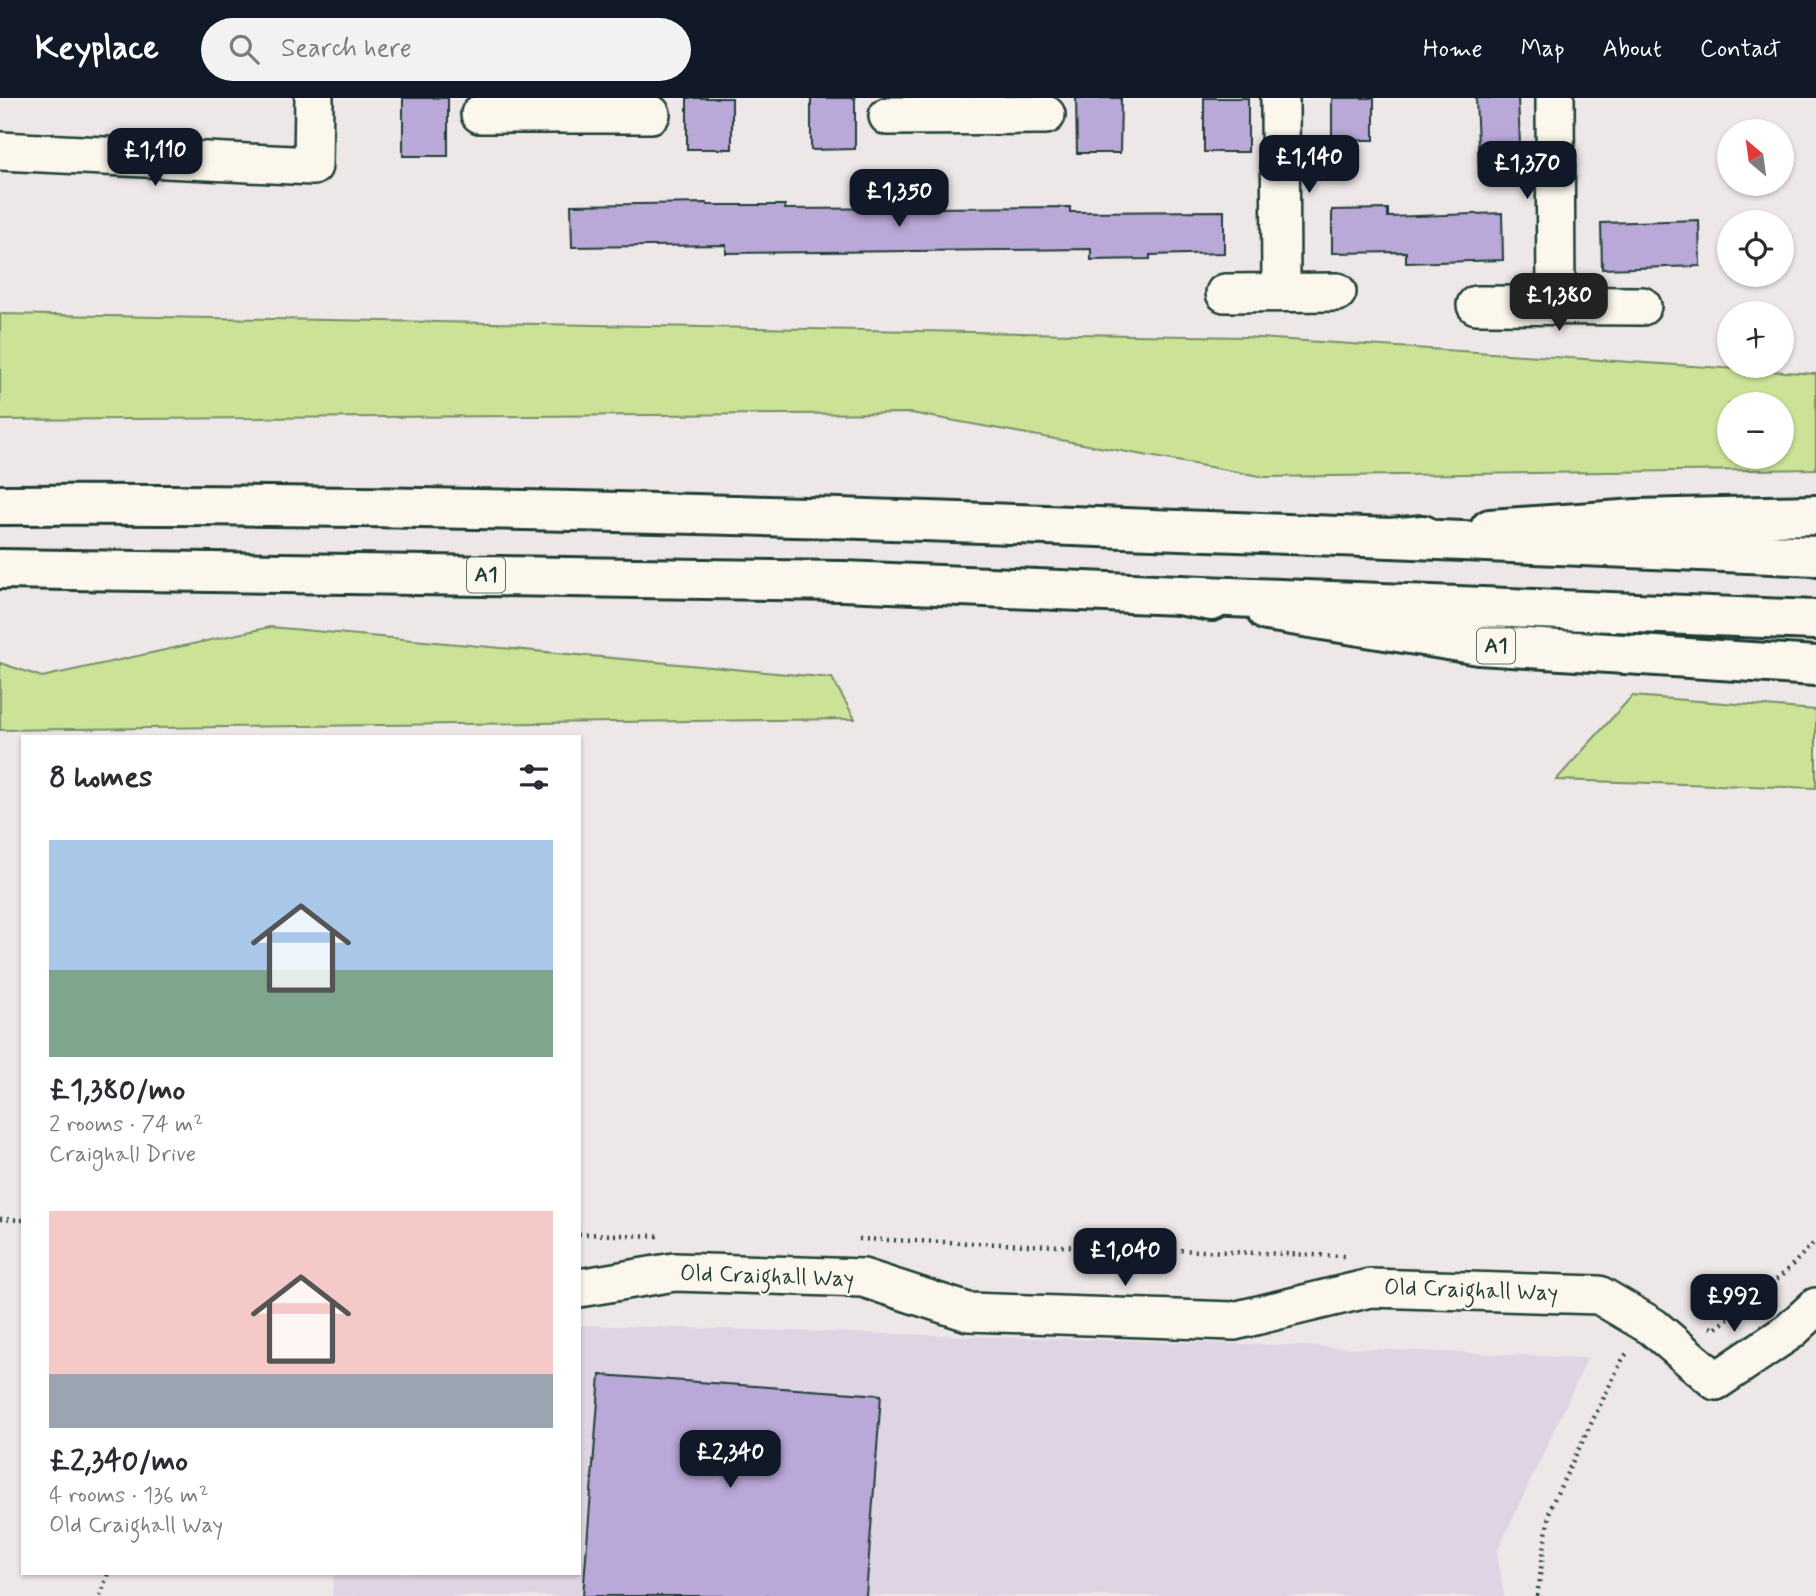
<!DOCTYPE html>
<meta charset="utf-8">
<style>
:root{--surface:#fff;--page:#f2f2f3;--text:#2b2b33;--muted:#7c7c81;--accent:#111827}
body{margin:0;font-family:Mynerve,sans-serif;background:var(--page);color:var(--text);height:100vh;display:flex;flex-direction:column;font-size:26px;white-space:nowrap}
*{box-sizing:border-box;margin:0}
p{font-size:23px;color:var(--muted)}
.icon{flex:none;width:38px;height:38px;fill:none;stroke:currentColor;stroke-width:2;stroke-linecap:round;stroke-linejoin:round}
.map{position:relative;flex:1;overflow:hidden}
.drawer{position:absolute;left:21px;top:637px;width:560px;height:840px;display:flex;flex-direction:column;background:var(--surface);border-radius:0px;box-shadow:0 2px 5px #0004}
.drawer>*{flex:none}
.needle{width:46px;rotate:331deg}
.controls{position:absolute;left:1717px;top:21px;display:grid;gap:14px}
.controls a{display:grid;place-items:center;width:77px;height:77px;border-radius:50%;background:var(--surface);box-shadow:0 2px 5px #0004;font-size:35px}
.price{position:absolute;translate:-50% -60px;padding:0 16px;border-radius:14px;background:var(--accent);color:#fff;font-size:23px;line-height:46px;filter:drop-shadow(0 2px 4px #0008)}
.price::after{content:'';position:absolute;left:50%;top:42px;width:21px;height:16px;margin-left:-10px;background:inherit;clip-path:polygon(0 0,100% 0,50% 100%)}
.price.active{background:#222;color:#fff}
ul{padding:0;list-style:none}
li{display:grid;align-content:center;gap:14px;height:371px;padding:0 28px}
li span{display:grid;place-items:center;height:217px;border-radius:0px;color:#555}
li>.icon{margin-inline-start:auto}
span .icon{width:126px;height:126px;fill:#fffc;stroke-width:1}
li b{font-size:30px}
h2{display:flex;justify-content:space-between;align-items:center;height:84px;padding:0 28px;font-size:30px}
header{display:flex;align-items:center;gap:42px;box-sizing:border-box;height:98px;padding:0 35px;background:var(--accent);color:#fff}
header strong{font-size:33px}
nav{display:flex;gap:38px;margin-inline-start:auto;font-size:24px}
.search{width:490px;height:63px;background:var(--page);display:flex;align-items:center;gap:18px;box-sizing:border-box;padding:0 24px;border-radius:38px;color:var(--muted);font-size:26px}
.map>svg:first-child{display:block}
.built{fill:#ded4e3}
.green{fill:#cbe297;stroke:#759066;stroke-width:2;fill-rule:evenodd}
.building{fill:#baa8d8;stroke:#1f3d34;stroke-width:2}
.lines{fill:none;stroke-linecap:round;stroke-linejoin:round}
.minor-casing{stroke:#1f3d34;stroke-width:42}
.major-casing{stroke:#1f3d34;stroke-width:44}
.highway-casing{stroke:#1f3d34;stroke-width:44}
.path{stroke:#1f3d34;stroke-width:4.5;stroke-dasharray:2 5;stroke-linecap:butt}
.minor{stroke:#fbf7ec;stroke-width:37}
.major{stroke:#fbf7ec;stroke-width:38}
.highway{stroke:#fbf7ec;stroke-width:38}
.labels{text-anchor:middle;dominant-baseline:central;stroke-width:5;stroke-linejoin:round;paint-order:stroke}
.shield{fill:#fbf7ec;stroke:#61756b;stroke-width:2}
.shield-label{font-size:21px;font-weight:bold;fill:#1f3d34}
.street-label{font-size:23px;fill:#1f3d34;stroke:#fbf7ec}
</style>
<header>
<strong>Keyplace</strong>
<div class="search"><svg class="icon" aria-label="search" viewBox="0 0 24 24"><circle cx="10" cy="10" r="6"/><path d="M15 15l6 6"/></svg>Search here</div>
<nav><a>Home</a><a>Map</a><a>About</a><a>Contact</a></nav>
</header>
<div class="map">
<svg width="1816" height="1498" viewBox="0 0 1816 1498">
<rect width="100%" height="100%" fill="#eee7e8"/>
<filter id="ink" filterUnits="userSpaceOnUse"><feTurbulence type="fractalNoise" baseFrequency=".0143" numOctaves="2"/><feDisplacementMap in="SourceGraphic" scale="14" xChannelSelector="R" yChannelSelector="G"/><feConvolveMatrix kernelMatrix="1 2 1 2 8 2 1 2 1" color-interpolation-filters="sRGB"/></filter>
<g filter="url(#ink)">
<path class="built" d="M579,1227L1279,1247L1588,1260L1497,1454L1504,1498H332L334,1475H579Z"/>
<path class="green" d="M0,216L1244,239L1816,276V371L1265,379L911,315L0,322ZM1729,306H1782V359H1729Z
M270,529L832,580L855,621L0,632V565L42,579Z
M1632,598L1816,612V690L1556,682Z"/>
<path class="building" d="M403,0H448V58H403Z
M687,0H732V51H687Z
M811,0H855V51L811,52Z
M1076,0H1121L1120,55H1077Z
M1204,0H1248V54H1204Z
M1332,0H1374V42H1332Z
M1476,0H1518L1521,69L1479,71Z
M707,105V107H785V111L1070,109V114L1224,113V155L1150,157V161L1091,162V151L726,155V147L572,149L571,107Z
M1388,111V119L1502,115L1503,162L1406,165V154L1332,155V112Z
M1699,122L1700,168L1602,171L1601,125Z
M600,1277L881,1297L866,1498H583Z"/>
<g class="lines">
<defs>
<path id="minor" d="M1280,0L1281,194
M1555,0L1556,206
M480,16H651
M888,18L1046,17
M0,53L313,68L314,0
M1225,195L1337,194
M1476,207L1642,208
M579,1190L674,1174L863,1180L968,1214L1234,1223L1370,1190L1599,1197L1653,1229L1716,1283L1790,1233L1816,1209"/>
<path id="major" d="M0,407C464,405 928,422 1391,440L1423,437
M1490,431L1636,421L1816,417
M0,471L843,483L1179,497L1212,503
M1267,513L1479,547L1816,568"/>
<path id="highway" d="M1391,440L1816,458
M1179,497L1816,522"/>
</defs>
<use href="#minor" class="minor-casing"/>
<use href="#major" class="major-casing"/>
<use href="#highway" class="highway-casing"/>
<path class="path" d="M0,1121L23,1122
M579,1136L662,1138
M859,1141L1344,1158
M1710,1229L1715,1231L1780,1179L1816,1143
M100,1498L108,1475
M1537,1498L1550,1410L1623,1260L1629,1253"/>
<use href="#minor" class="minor"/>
<use href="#major" class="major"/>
<use href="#highway" class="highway"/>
</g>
</g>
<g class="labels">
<g class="shield">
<rect x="467" y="459.5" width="38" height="35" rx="5"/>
<rect x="1477" y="530.5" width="38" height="35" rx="5"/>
</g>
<g class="shield-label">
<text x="486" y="477">A1</text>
<text x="1496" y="548">A1</text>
</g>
<g class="street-label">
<text transform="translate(767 1179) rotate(2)">Old Craighall Way</text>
<text transform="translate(1471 1193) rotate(2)">Old Craighall Way</text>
</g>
</g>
</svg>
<div class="controls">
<a><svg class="needle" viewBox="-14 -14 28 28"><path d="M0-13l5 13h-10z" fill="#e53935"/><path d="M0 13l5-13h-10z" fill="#7c7c81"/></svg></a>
<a><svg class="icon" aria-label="locate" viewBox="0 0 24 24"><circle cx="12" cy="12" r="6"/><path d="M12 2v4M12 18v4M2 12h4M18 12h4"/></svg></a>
<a>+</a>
<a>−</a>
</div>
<b class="price" style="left:155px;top:90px">£1,110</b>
<b class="price" style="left:1309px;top:97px">£1,140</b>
<b class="price" style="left:1527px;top:103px">£1,370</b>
<b class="price" style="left:899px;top:131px">£1,350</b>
<b class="price active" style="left:1559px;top:235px">£1,380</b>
<b class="price" style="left:1125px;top:1190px">£1,040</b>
<b class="price" style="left:1734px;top:1236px">£992</b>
<b class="price" style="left:730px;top:1392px">£2,340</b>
<section class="drawer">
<h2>8 homes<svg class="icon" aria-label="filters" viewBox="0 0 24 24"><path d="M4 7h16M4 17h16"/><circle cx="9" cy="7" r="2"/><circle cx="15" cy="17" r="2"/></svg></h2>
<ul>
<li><span style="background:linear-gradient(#a9c7e8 60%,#7fa58c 0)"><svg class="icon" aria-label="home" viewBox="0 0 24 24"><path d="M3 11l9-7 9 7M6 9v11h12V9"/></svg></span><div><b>£1,380/mo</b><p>2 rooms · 74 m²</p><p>Craighall Drive</p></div></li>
<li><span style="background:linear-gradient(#f6c9c9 75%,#9aa5b1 0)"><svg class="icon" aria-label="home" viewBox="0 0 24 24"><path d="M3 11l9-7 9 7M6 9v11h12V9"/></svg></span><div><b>£2,340/mo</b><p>4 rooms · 136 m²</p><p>Old Craighall Way</p></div></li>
</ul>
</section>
</div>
